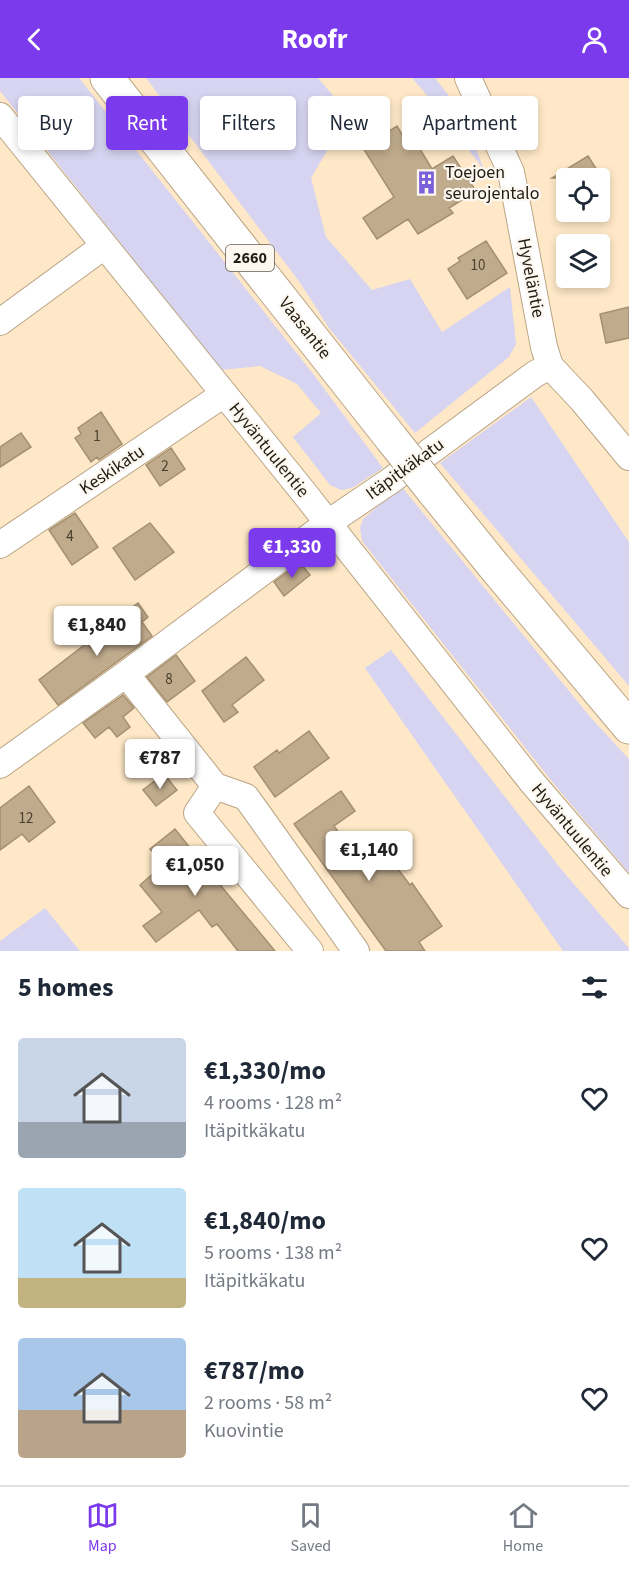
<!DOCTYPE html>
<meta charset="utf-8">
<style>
:root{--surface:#fff;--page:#f2f2f3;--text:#1f2937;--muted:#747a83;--line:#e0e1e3;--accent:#7c3aed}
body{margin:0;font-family:"Source Sans 3",sans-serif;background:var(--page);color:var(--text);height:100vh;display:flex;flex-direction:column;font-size:22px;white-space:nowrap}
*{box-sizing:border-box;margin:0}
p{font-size:20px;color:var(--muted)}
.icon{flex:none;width:33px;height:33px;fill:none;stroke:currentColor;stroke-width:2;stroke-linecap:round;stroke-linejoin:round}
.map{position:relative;height:873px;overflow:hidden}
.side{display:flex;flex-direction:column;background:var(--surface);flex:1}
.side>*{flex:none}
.banner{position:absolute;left:18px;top:18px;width:594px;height:54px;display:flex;gap:12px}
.fabs{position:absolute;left:556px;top:90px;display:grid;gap:12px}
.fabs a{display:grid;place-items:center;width:54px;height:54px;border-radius:6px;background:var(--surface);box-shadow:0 3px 9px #0003;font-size:30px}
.price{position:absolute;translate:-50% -51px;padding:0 14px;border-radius:6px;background:#fff;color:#222;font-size:20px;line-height:39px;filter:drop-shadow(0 2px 3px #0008)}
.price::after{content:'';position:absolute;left:50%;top:36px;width:18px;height:14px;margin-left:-9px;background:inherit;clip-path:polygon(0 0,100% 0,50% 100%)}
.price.selected{background:var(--accent);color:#fff}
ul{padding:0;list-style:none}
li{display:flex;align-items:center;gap:18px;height:150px;padding:0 18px}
li span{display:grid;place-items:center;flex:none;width:168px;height:120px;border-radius:6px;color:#555}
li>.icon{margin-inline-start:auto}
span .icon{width:72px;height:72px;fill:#fffc;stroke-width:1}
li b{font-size:26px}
h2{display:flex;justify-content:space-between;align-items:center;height:72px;padding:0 18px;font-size:26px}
.chip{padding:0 21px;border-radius:6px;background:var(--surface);box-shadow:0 3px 9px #0003;font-size:21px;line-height:54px}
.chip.selected{background:var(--accent);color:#fff}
header{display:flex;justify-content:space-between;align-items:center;height:78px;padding:0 18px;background:var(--accent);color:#fff;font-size:27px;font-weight:700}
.tab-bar{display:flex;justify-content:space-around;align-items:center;height:84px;border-top:2px solid var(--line);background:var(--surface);font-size:16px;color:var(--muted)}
.tab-bar a{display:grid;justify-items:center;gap:3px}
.tab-bar .selected{color:var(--accent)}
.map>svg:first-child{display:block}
.green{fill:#d7d4f1}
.building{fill:#c0ab8c;stroke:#a48f71;stroke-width:1.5}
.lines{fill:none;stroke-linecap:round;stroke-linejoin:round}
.minor-casing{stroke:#b9a485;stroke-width:28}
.major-casing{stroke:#b9a485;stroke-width:35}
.minor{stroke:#fff;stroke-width:26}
.major{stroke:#fff;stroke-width:33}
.major-bridge-casing{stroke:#b9a485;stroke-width:35;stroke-linecap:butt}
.major-bridge{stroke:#fff;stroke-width:33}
.labels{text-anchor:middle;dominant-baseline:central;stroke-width:4.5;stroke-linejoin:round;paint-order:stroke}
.number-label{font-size:15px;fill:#4b402f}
.shield{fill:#fcf8f1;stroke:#655e54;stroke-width:1.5}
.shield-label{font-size:16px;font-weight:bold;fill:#241c10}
.poi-label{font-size:18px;fill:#241c10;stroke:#fcf8f1;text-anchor:start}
.street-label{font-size:18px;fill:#241c10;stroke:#fcf8f1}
</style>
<header><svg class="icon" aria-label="back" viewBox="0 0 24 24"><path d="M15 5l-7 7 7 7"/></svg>Roofr<svg class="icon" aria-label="person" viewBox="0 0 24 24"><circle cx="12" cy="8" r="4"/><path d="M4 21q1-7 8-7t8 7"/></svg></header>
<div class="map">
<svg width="629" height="873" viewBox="0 0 629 873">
<rect width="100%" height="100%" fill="#fee8c7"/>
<path class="green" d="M0,0H79L314,297L383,390L352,410L341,412L330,407L293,359L321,335L297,306L260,288L221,292L0,13Z
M146,0H318L349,36L311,100L326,159L372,212L410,201L442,254L510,209L516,266L509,279L415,355L329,250L301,206Z
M412,0H435L463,36L484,92L431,22Z
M531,319L629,464V608L440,385Z
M401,408L592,641L629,681V795L554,706L362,463L360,450L363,441Z
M391,572L561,791L629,870V873H563L365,590Z
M45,830L80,873H0V863Z"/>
<path class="building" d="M397,48L404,60L411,56L432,91L453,78L476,113L449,130L453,135L418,156L408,141L377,161L363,140L394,119L363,70Z
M588,78L602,100H552Z
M486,163L507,195L467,221L448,191L460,183L458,180Z
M629,229V260L606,265L600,236Z
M101,334L122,366L99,382L97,379L91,384L75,360L81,356L78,350Z
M21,355L31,369L0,389V369Z
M171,370L185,391L160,408L146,387Z
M75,435L98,469L72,487L49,452Z
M150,445L174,474L135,502L113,470Z
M300,485L310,497L284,518L274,504Z
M138,525L148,539L142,544L152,558L58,627L39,602L87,565L91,570L124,546L119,539Z
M176,577L195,603L167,624L147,599Z
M246,579L264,602L232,627L238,634L224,644L202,613Z
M123,617L134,630L123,639L130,649L117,659L109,649L95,660L83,645Z
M309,653L329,680L275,719L254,689L277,672L279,675Z
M164,696L177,712L156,728L143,712Z
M29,708L55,744L29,764L22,756L0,772V730Z
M341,713L355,733L334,748L362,786L365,788L385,774L410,807L412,805L442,848L419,864L425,873H386L294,746Z
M175,751L202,785L275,873H238L217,846L212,849L199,832L156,864L143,848L162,834L140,807L163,787L150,771Z"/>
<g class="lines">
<defs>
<path id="minor" d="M468,0L511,94L544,269L550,288L582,322L629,379
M0,38L305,416L531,703L629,817
M0,244L104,168
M0,467L224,316
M126,596L215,708L246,719L356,873
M0,687L126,596L328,445L390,403L535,296L550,288
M215,708L197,735L310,873"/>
<path id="major" d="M107,0L391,360
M434,414L493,487L629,649"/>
</defs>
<use href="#minor" class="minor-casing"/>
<use href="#major" class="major-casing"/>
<use href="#minor" class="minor"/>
<use href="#major" class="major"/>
<defs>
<path id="major-bridge" d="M391,360L434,414"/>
</defs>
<use href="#major-bridge" class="major-bridge-casing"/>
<use href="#major-bridge" class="major-bridge"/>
</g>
<defs>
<symbol id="building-bare" viewBox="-9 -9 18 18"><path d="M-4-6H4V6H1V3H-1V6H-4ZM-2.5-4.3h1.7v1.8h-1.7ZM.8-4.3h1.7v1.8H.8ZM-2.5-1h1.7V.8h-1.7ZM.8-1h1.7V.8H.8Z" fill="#7b5ed9" stroke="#fcf8f1" stroke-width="2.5" paint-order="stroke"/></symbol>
</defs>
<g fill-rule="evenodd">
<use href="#building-bare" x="410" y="88" width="33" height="33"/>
</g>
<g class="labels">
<g class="number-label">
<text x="478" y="187">10</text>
<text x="97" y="358">1</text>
<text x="165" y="388">2</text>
<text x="70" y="458">4</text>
<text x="169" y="601">8</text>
<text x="26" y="740">12</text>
</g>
<rect class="shield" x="226" y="167" width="48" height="26" rx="4.5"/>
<g class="shield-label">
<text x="250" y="180">2660</text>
</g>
<g class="poi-label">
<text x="445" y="94">Toejoen<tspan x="445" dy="21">seurojentalo</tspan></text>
</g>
<g class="street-label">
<text transform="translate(531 200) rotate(79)">Hyveläntie</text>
<text transform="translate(305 250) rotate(52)">Vaasantie</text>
<text transform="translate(269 372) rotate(51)">Hyväntuulentie</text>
<text transform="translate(405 391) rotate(-36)">Itäpitkäkatu</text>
<text transform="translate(112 392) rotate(-34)">Keskikatu</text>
<text transform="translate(572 752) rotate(50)">Hyväntuulentie</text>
</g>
</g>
</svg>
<div class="fabs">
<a><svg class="icon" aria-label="locate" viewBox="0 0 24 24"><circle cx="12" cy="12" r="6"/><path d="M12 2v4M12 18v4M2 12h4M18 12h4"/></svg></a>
<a><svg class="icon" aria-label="layers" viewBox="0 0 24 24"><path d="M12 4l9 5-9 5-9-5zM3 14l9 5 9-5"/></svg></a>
</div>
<b class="price selected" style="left:292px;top:501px">€1,330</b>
<b class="price" style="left:97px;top:579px">€1,840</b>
<b class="price" style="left:160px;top:712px">€787</b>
<b class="price" style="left:369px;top:804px">€1,140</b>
<b class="price" style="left:195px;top:819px">€1,050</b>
<div class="banner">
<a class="chip">Buy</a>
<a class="chip selected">Rent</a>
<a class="chip">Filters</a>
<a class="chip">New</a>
<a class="chip">Apartment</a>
</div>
</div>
<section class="side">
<h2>5 homes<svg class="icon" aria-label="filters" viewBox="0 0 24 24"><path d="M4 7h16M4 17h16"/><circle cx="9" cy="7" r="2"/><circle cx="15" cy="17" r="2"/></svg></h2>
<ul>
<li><span style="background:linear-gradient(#c9d6e8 70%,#9aa5b1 0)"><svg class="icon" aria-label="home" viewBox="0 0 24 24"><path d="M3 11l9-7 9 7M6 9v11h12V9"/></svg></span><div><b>€1,330/mo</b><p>4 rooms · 128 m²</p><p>Itäpitkäkatu</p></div><svg class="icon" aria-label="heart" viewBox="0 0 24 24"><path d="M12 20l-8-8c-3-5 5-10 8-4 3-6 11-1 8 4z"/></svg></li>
<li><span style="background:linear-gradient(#bfe0f5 75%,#c2b280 0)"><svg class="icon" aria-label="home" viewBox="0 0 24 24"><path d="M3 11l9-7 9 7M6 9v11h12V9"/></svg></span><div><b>€1,840/mo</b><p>5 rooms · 138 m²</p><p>Itäpitkäkatu</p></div><svg class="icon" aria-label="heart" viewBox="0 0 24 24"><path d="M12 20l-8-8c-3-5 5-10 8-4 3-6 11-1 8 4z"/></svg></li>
<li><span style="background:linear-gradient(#a9c7e8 60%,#b9a48a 0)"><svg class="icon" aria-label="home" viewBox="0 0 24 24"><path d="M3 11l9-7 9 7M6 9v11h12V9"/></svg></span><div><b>€787/mo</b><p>2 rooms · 58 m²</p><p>Kuovintie</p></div><svg class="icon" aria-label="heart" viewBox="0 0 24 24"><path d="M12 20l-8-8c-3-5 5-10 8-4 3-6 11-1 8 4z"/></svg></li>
</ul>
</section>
<nav class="tab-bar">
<a class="selected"><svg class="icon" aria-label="map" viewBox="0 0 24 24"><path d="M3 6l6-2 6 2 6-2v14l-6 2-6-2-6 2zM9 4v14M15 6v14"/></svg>Map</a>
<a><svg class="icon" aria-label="saved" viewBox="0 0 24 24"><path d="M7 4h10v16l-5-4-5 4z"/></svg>Saved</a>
<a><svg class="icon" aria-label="home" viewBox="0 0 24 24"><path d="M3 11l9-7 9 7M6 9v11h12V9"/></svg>Home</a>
</nav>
